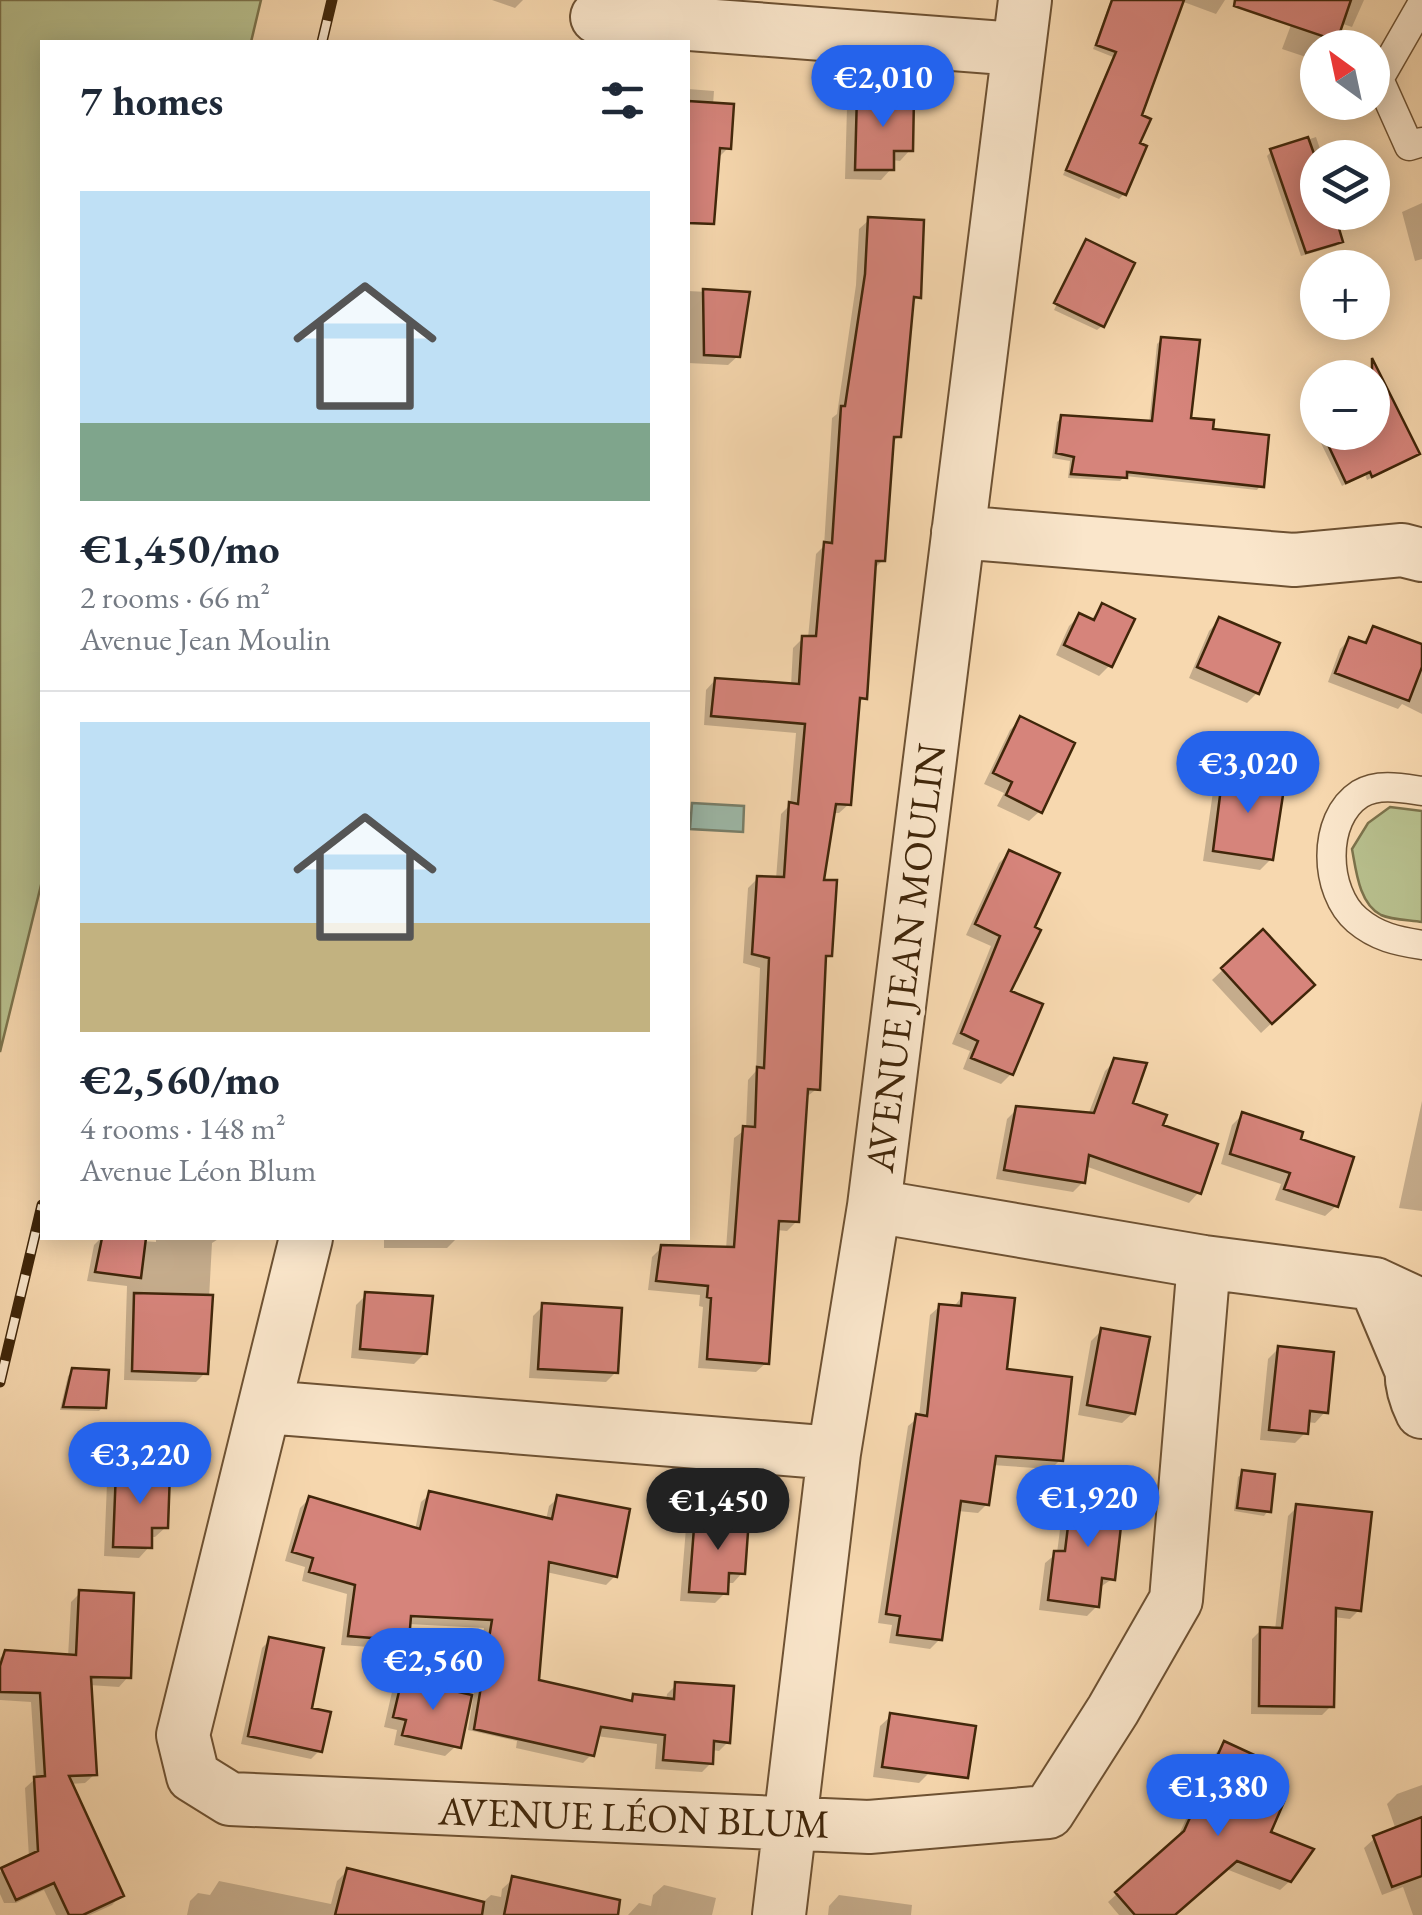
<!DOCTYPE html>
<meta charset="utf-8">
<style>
:root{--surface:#fff;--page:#f6f6f7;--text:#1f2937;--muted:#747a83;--line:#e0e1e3;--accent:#2563eb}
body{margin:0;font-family:"EB Garamond",serif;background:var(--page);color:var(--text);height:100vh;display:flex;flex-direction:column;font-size:38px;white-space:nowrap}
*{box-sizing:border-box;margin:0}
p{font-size:32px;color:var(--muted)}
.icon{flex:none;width:55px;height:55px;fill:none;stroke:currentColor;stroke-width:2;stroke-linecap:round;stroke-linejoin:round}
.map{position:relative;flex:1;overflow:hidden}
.sheet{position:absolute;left:40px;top:40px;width:650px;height:1200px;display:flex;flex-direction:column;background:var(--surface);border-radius:0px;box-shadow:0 5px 25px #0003}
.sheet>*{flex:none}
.needle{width:65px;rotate:327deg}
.tools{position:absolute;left:1300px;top:30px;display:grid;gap:20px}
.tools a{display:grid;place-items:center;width:90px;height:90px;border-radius:50%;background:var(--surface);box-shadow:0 5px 25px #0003;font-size:50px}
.price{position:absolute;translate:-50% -85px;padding:0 22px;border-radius:35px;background:var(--accent);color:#fff;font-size:32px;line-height:65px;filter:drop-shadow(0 2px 5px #0008)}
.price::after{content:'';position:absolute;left:50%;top:60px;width:30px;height:22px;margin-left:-15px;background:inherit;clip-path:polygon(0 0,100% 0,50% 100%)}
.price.selected{background:#222;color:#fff}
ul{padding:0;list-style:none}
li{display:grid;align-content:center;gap:20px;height:530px;padding:0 40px}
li+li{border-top:2px solid var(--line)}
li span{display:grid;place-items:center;height:310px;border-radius:0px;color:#555}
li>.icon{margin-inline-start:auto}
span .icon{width:180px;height:180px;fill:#fffc;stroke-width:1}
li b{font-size:42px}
h2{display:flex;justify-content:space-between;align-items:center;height:120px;padding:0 40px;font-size:42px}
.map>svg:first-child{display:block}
.green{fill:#b8c08e;stroke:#7c734c;stroke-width:2.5}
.water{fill:#9dbaaa;stroke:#787f6a;stroke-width:2.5}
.shadow{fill:#0003}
.building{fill:#d6847b;stroke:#40260a;stroke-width:2.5}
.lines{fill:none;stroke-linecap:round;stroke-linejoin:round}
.service-casing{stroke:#6e5233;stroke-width:31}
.minor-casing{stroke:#6e5233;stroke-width:56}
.service{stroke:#fae6cb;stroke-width:28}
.minor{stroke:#fae6cb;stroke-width:52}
.rail-casing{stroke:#40260a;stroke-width:11}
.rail{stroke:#fae6cb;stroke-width:8;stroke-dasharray:22;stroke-linecap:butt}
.labels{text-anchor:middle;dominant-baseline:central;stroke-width:9;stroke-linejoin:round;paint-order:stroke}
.street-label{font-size:40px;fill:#40260a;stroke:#fae6cb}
</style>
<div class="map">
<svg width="1422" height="1915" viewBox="0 0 1422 1915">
<rect width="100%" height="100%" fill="#f7d8af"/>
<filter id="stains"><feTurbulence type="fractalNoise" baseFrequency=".002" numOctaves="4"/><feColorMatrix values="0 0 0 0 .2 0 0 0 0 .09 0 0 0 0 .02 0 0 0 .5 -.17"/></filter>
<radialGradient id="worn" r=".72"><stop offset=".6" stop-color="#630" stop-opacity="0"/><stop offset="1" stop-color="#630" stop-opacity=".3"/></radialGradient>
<path class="green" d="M0,0H261L251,42H42V881L0,1052Z
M1390,807L1422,811V922C1410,920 1392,920 1381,915C1359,904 1356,870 1352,849L1368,823Z"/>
<path class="water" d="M692,803L744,806L743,832L690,829Z"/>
<path class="shadow" d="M492,0H523L515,8Z
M1111,0H1225L1216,14L1181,1L1139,116L1137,145L1124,194L1119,199L1063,175L1113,57L1093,49Z
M1233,0H1364L1352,27L1340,23L1332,48H1318V61L1282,49L1291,25Z
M688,89L714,91L713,105L728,148L719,157L690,172L688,234Z
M858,97L910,150L900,161L892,160L891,169L881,180L845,179L847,107Z
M1316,137L1323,158H1318V212L1340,241L1336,246L1301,256L1267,156L1271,152Z
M1342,152L1344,158H1323Z
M1422,203V259L1415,261L1402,212Z
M869,220L918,297L911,304L899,436L891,444L883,560L873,570L864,698L857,705L849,804L839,813H832L821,882L829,955L823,961L818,1088L805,1098L797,1221L787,1231L776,1230L766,1363L756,1372L698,1368L703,1307L699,1306L700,1295L648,1290L652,1257L662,1247L726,1249L734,1138L746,1129L748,1080L756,1071L760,968L743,963L748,888L758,878L776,879L781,814L790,805L796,733L704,725L706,690L715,680L791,686L793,648L803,638H808L816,554L824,546L832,418L837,414L856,285L859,229Z
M1086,244L1102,326L1097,330L1054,310Z
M688,291L747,294L738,356L728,365L688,363Z
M1162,339L1189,420L1211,432L1261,485L1257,490L1125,476L1120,481L1068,478L1070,461L1052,458L1057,422L1062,417L1149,424L1157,344Z
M1319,432H1372L1416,454L1367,480L1365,474L1342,486L1317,435Z
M1102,606L1110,665L1099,676L1056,655L1069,626L1079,616L1090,621Z
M1219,620L1257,693L1247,703L1189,678L1209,631Z
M1373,629L1422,647V714L1402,704L1398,709L1328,682L1340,649L1349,640L1362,644Z
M1021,719L1040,811L1029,821L997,806L1004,793L984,784L1010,730Z
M1224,775L1271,859L1260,870L1203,861L1214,785Z
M1010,852L1007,993L1011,1074L1001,1084L963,1069L970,1051L952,1044L991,946L966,935L999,863Z
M1263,932L1302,995L1261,1033L1212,980Z
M1115,1061L1130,1105L1160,1127L1198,1193L1189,1203L1085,1166L1083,1182L1073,1192L996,1179L1007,1119L1017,1109L1088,1115L1105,1071Z
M1422,1101V1211L1399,1208Z
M1242,1115L1297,1141L1336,1206L1325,1216L1275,1200L1281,1184L1221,1164L1232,1125Z
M101,1238L156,1242V1238H220L212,1243L205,1373L196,1382L124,1380L127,1286L87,1281L94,1245Z
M384,1238H457L447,1248H384Z
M366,1295L425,1353L414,1364L351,1358L356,1305Z
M963,1295L1060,1460L1051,1469L992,1465L987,1504L978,1513L958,1511L940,1639L930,1649L889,1643L892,1625L878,1623L908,1426L919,1417L930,1315L940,1306L953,1308Z
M543,1306L616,1372L606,1382L529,1378L533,1316Z
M1102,1330L1133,1413L1122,1423L1078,1415L1091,1341Z
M1278,1349L1325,1412L1315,1423L1307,1422L1305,1433L1295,1443L1260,1440L1268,1359Z
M73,1371L104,1406L99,1411L60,1410L68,1376Z
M117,1472L166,1527L155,1537H150L149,1547L139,1558L104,1556L107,1483Z
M1243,1473L1268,1511L1264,1516L1234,1511L1238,1477Z
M430,1494L546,1520L549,1506L558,1498L615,1576L606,1585L546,1572L536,1682L627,1703L634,1696L666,1701L667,1694L676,1685L728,1742L719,1751L712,1750L711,1763L702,1772L655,1769L657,1744L596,1736L592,1754L583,1763L516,1748L517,1741L468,1730L484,1628L408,1624L406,1640L397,1649L341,1645L347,1594L302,1581L305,1567L285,1561L300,1508L309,1499L415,1530L421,1502Z
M1073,1496L1112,1579L1099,1588L1097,1606L1087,1616L1039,1610L1045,1563L1057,1553L1063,1506Z
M1297,1507L1359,1610L1350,1619L1333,1617L1331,1706L1322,1715L1251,1714L1252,1639L1261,1630H1275L1288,1516Z
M696,1517L743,1572L733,1583H726L725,1593L715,1603L680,1601L686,1528Z
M80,1593L128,1677L119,1687L89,1685L95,1774L85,1783L70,1784L121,1895L112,1905L90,1915H56L44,1890L16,1903H4L0,1894V1872L29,1858L25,1788L36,1778L31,1702L0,1700V1658L6,1652L68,1657L71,1602Z
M270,1640L309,1710L320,1750L311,1759L241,1744L262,1648Z
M403,1681L456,1746L445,1756L394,1745L397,1730L384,1727L392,1692Z
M891,1716L930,1772L919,1783L873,1777L880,1726Z
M1224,1744L1258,1793L1268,1833L1290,1881L1280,1890L1226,1869L1173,1915H1119L1108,1902L1176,1841L1216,1753Z
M1422,1785V1915H1413L1403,1887L1382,1895L1364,1848L1375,1838L1396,1830L1387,1804L1397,1794Z
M347,1871L415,1915H187L190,1901L198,1893L210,1895L219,1881L331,1904L337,1881Z
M513,1879L560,1915H478L480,1905L491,1895L501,1897L502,1889Z
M664,1885L716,1898L712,1915H628L639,1903L651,1906L653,1895Z
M839,1895L912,1905L911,1915H828L829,1906Z"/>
<path class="building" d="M1112,0H1184L1142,115L1151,119L1140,143L1147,146L1126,195L1066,170L1116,52L1096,45Z
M1235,0H1351L1337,41L1234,6Z
M857,94L914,96L913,151H894V170H855Z
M688,101L734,104L731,149L720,148L714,224L688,223Z
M1308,137L1318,165V212H1334L1343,242L1306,253L1270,149Z
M868,217L924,220L921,298L914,297L901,437H894L885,561H876L867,699L860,698L851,805L836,804L824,880H837L832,956H826L820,1090L808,1089L799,1222L779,1221L769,1364L707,1359L711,1298L707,1297L708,1286L656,1281L661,1245L734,1247L743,1126L755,1127L757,1067L764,1068L769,958L752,954L757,876L784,877L789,802L798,804L805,724L711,716L715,678L799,684L802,636H816L824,542L832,543L841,406H845L865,274Z
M1086,239L1135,263L1104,327L1054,303Z
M703,289L750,292L740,357L704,355Z
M1161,337L1200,340L1191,418L1214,420L1213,429L1269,435L1264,487L1127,472V478L1071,474L1074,457L1056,453L1061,415L1152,421Z
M1372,358L1420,454L1372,477L1370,472L1346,483L1322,432H1372Z
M1102,603L1135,619L1112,667L1064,645L1079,613L1094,620Z
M1219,617L1280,643L1259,694L1197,667Z
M1373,626L1422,644V667L1409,701L1335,673L1349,637L1366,643Z
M1020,716L1075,743L1042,813L1006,795L1012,782L993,773Z
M1223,772L1285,782L1273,860L1213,851Z
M1009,850L1060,873L1035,927L1041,930L1011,991L1043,1004L1013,1075L971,1058L978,1041L961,1033L1000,936L975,924Z
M1263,929L1315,985L1272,1024L1221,968Z
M1114,1058L1147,1063L1133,1103L1167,1115L1163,1125L1218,1144L1201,1194L1089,1155L1085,1183L1004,1170L1016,1106L1094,1113Z
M1242,1112L1303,1132L1301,1139L1354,1157L1338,1207L1284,1189L1290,1173L1230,1154Z
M102,1238H146L141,1278L95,1272Z
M365,1292L433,1296L427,1354L360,1349Z
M134,1293L213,1295L208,1374L132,1371Z
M962,1293L1015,1298L1007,1369L1072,1377L1063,1461L996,1456L989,1505L961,1501L942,1640L897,1635L900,1616L886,1614L916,1414L927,1416L939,1304L961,1306Z
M542,1303L622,1308L618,1373L538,1369Z
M1101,1328L1150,1337L1135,1414L1087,1405Z
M1278,1346L1334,1352L1328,1413L1310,1411L1308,1434L1269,1430Z
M72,1368L109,1370L106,1408L63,1407Z
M116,1470L170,1472L168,1528H152V1548L113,1547Z
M1242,1470L1275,1474L1271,1512L1237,1508Z
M429,1491L552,1519L557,1495L630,1509L617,1577L549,1562L539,1680L632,1701L633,1694L674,1699L675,1682L734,1686L730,1743L714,1741L713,1764L663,1760L665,1735L601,1727L594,1756L474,1729L492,1620L411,1616L409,1641L348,1636L355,1585L309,1572L313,1558L292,1552L309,1496L420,1529Z
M1072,1493L1124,1499L1115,1580L1102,1578L1099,1607L1048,1600L1054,1551H1065Z
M1296,1504L1372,1512L1361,1611L1336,1608L1334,1707L1259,1706L1260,1627L1282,1628Z
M695,1515L749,1518L745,1574L729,1573L728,1594L689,1592Z
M79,1590L134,1593L131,1678L91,1677L97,1775L69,1776L124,1896L83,1915H69L54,1883L16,1900L1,1868L38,1851L34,1777L45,1776L40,1693L0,1692V1666L5,1650L76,1655Z
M269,1637L324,1648L312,1708L331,1712L322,1752L248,1736Z
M402,1679L472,1695L461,1748L402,1735L406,1720L393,1717Z
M890,1713L976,1726L968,1778L882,1767Z
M1224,1741L1274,1764L1262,1792L1284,1802L1271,1832L1314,1849L1291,1882L1237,1861L1175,1915H1135L1115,1892L1184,1831Z
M1422,1817V1876L1392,1887L1373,1836Z
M347,1868L484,1902L482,1915H335Z
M512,1876L620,1900L618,1915H504Z"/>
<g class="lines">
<defs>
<path id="service" d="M1422,4L1379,79L1409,146L1422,142
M1422,791C1402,788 1378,783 1360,794C1321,819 1324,892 1357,920C1377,937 1397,941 1422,945"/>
<path id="minor" d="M597,17L1018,49
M958,532L1294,560L1402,550L1422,555
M874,1206L1204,1262L1375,1284L1422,1306
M306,1238L183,1735L193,1776L230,1799L869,1827L1048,1812L1113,1710L1176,1600L1204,1262
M1375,1284L1410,1367
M1421,1336C1407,1362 1409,1386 1422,1412
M266,1407L834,1453
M779,1915L834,1453L874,1206L1025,0"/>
</defs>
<use href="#service" class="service-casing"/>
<use href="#minor" class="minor-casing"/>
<use href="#service" class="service"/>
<use href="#minor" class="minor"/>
<defs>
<path id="rail" d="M322,42L332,0
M0,1382L42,1205"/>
</defs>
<use href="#rail" class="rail-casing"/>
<use href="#rail" class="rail"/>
</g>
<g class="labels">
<g class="street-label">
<text transform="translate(905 958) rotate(-83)">AVENUE JEAN MOULIN</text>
<text transform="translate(634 1817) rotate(2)">AVENUE LÉON BLUM</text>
</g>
</g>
<rect width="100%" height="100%" filter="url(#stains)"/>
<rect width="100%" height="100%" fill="url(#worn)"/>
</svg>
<div class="tools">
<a><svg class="needle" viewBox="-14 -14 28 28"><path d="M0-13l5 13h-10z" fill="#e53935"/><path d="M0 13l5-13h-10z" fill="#747a83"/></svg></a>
<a><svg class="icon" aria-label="layers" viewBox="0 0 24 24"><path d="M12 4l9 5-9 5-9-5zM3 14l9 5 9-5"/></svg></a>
<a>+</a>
<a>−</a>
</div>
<b class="price" style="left:883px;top:130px">€2,010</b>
<b class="price" style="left:1248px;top:816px">€3,020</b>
<b class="price" style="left:140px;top:1507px">€3,220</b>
<b class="price" style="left:1088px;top:1550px">€1,920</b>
<b class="price selected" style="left:718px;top:1553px">€1,450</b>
<b class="price" style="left:433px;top:1713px">€2,560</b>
<b class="price" style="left:1218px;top:1839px">€1,380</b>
<section class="sheet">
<h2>7 homes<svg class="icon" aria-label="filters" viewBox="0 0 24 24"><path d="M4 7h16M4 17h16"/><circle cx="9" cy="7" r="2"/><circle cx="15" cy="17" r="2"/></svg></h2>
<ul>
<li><span style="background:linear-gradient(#bfe0f5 75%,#7fa58c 0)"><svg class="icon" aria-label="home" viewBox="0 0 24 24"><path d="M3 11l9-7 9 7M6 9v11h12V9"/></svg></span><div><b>€1,450/mo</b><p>2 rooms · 66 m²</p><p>Avenue Jean Moulin</p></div></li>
<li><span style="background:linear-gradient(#bfe0f5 65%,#c2b280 0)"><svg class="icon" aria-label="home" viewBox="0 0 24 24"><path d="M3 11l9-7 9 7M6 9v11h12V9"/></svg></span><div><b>€2,560/mo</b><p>4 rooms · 148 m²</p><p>Avenue Léon Blum</p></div></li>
</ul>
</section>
</div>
